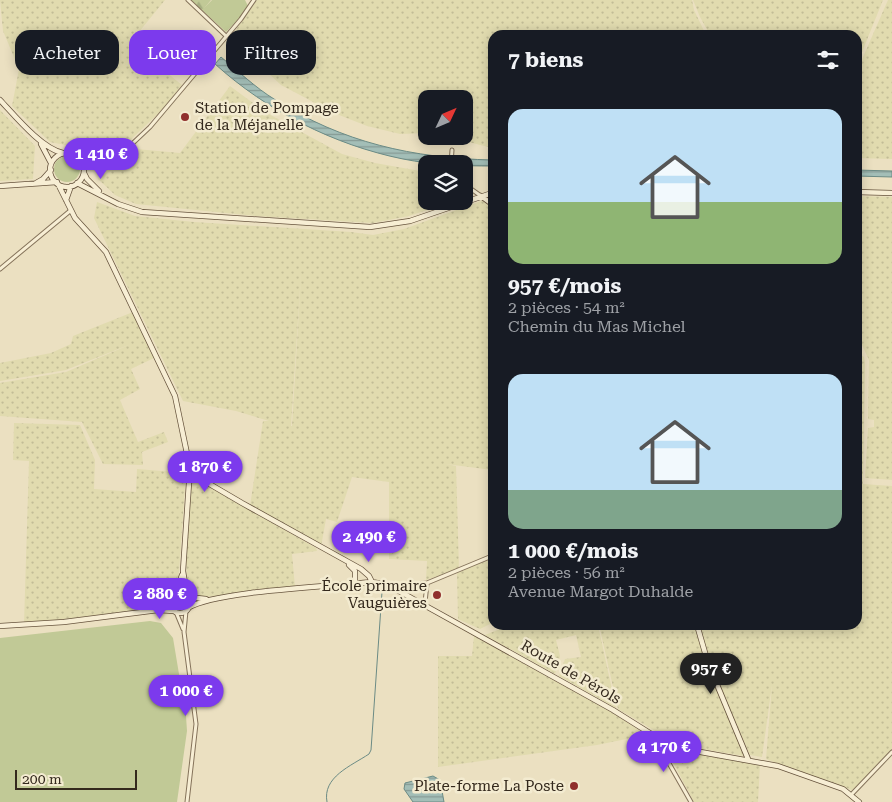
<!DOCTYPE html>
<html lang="fr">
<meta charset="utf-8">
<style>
:root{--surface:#171b24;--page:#242831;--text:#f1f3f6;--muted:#9ea1a6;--accent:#7c3aed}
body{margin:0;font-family:"Roboto Serif",serif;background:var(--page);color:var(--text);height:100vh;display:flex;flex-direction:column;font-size:19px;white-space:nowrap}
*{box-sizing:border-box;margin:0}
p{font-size:16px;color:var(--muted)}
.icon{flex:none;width:28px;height:28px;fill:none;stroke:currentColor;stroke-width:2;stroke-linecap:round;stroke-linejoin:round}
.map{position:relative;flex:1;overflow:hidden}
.panel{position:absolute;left:488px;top:30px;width:374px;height:600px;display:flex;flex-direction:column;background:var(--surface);border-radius:15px;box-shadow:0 2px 12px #0003}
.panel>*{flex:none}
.top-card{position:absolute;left:15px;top:30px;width:398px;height:45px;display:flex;gap:10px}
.needle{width:32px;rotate:46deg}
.fabs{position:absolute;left:418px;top:90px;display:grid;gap:10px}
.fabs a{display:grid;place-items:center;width:55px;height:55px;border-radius:10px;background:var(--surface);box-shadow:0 2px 12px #0003;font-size:25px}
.scale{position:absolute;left:15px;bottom:12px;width:122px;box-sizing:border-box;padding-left:5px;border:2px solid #34291d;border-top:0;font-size:14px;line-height:18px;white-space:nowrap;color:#34291d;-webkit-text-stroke:4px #f3ebd0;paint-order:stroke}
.price{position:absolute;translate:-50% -42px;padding:0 11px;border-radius:18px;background:var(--accent);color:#fff;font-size:16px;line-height:32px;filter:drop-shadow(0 1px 2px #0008)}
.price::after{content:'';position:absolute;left:50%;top:30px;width:15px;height:11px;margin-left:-8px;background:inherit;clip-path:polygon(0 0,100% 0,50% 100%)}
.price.current{background:#222;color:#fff}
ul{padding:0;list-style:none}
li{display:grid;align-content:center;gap:10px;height:265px;padding:0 20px}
li span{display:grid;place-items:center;height:155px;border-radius:15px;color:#555}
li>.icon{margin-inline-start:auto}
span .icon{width:90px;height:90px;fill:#fffc;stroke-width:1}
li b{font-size:21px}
h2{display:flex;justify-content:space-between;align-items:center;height:60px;padding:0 20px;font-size:21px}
.tag{padding:0 18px;border-radius:15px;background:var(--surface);box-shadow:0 2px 12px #0003;font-size:18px;line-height:45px}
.tag.current{background:var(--accent);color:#fff}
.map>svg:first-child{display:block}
.farmland{fill:url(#farmland-dots);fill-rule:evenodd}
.grass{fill:#c1c996}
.forest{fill:url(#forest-firs)}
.water{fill:url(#water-rules);stroke:#6b8b85}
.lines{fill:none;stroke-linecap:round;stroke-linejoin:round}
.stream{stroke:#6b8b85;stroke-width:1}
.street-casing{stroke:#84725a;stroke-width:5}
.secondary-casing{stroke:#66533d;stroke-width:6}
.street{stroke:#f7eed4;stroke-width:3}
.secondary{stroke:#f7eed4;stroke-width:4.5}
.poi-dot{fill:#90302d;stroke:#f3ebd0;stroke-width:2}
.labels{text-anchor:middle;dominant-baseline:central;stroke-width:5;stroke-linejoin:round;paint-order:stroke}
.poi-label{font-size:15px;fill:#34291d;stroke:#f3ebd0;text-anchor:end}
.street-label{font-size:15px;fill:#34291d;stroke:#f3ebd0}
</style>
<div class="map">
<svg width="892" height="802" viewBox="0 0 892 802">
<defs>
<pattern id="farmland-dots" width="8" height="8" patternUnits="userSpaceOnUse" patternTransform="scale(1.25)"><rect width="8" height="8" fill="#e1dbaf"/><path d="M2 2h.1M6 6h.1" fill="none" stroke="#c2bc96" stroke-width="1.8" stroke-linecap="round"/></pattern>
<pattern id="forest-firs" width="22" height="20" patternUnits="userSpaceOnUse" patternTransform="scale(1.25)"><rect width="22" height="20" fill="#c1c996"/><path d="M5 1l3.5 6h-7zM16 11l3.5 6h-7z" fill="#a6ad81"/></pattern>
<pattern id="water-rules" width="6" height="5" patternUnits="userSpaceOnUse" patternTransform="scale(1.25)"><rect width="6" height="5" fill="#a3beb7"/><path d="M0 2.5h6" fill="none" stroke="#869a94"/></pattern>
</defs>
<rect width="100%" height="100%" fill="#ebe0c1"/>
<path class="farmland" d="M0,0H165L130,43L182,85L163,109L123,147H75L50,142L12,106L19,69L3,31Z
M257,0H692L694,10L706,35H492V148L445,136H464V99H426V133L400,134L367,126L334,113L281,85L230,38Z
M693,0H883L856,67V35H710L700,17Z
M888,0H892V159L856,158V73Z
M230,86L265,112L342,154L375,163L426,172V201H454L409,216L373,223L256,216L136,204L115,195L98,179L136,149L180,153Z
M0,110L35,146L33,179L0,181Z
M856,196L892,197V480L865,478L868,428L874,427V420L868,419L869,360L862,345H856Z
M484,200L492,206V470L446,464L456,466L459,569L426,580L427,561L389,559V482L352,477L337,522L326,519L321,547L250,506L263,421H269L236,411L183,401L94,218L97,202L135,216L194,222L351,232L373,235L404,229ZM301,274V275L292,426H291Z
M133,312L154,358L131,369L140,389L120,400L138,442L164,432L168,442L142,452L143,465L103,464L82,422L0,416V383L66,372L131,344L66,370L0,381V363L51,353L71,344L73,336Z
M856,351L864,357L865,363L863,484L892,486V750L861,783L852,790L766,759L772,685L762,757L750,755L709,661L700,625H856Z
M14,423L80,425L95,460L94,489L136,492L137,469L186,473L179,572L176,583L162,602L138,610L24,624L29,461L13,460Z
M190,475L316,548L317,551L292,554L295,587L205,597L194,595L189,591L186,564Z
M492,558V623L480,629L458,619L457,573Z
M510,625H598L616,708L559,676L565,659L581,657L576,635L556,640L560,656L555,674L485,635Z
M599,625H698L699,638L744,756L679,745L618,709Z
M474,636L615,714L646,735L597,745L438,767V656H472Z
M668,747L760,764L758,802H694L667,751Z"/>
<path class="grass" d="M212,0H245L249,8L226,32L202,10Z
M54 169a13 13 0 1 1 26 0a13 13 0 1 1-26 0Z
M150,621L161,623L173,638L186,716L187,731L177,802H0V638Z"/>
<path class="forest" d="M190,0H211L202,11Z"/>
<path class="water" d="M221,57C238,71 256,88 274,99C343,143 413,158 492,160V166C464,166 433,165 403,159C334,145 267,111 215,64Z
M856,170L892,171V177L856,176Z
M433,776L440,780L444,802H413L404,789L405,783Z"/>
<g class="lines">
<path class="stream" d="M327,802C322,777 351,766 369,754L371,750L382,592"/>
<defs>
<path id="street" d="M188,0L226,36
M77,156L119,153L132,144L150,127L241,19L254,0
M451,164L452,150
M83,165L85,161L96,155
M464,184L481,196
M0,269L70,211
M397,588L401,585L427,583L492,556
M425,603L427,583
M186,611L184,632L196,724L187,802
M176,612L183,629
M654,737L691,802
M851,795L892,752"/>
<path id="secondary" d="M0,100C15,116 42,149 63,153
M41,144L51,163
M50 170a17 17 0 1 1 34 0a17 17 0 1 1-34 0Z
M84,173L87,179L99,191
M36,183L43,179L51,170
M77,183L118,204L142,212L370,227L410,221L492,193
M58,184L75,218L106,252L175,396L190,468L201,479L242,503L361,569L369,576L372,582
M0,186L57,182
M856,192L892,193
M481,196L492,204
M66,200L71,186
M349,565L355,571V584
M176,593L182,575
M170 603a10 10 0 1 1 20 0a10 10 0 1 1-20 0Z
M187,595L183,571L190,468
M188,597L206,599
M188,608C213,591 335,586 372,582L388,585L613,710L664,742L695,751L778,766L843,789L859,802
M153,609L170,601
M697,625L708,663L748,759
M0,626L64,622L158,610L174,611"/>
</defs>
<use href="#street" class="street-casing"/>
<use href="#secondary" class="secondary-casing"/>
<use href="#street" class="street"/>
<use href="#secondary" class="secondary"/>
</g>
<g class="poi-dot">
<circle cx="185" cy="117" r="5"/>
<circle cx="437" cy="595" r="5"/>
<circle cx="574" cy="786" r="5"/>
</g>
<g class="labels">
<g class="poi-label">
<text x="195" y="108" text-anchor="start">Station de Pompage<tspan x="195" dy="17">de la Méjanelle</tspan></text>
<text x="427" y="586">École primaire<tspan x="427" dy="17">Vauguières</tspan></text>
<text x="564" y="786">Plate-forme La Poste</text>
</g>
<g class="street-label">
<text transform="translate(571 672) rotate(30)">Route de Pérols</text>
</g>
</g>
</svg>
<div class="fabs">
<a><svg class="needle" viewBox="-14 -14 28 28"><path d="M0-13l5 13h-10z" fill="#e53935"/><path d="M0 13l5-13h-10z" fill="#9ea1a6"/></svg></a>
<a><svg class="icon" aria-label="layers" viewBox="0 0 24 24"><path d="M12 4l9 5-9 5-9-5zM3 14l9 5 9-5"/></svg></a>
</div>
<div class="scale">200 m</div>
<b class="price" style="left:101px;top:180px">1 410 €</b>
<b class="price" style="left:205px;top:493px">1 870 €</b>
<b class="price" style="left:369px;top:563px">2 490 €</b>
<b class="price" style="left:160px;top:620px">2 880 €</b>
<b class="price current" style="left:711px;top:695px">957 €</b>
<b class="price" style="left:186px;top:717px">1 000 €</b>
<b class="price" style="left:664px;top:773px">4 170 €</b>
<div class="top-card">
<a class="tag">Acheter</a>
<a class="tag current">Louer</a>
<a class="tag">Filtres</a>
</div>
<section class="panel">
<h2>7 biens<svg class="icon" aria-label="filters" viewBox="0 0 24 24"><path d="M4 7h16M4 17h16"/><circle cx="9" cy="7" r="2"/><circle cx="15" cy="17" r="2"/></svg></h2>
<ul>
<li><span style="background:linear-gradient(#bfe0f5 60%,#8fb573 0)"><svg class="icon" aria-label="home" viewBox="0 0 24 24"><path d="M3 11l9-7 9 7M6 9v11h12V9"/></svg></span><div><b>957 €/mois</b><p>2 pièces · 54 m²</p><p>Chemin du Mas Michel</p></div></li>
<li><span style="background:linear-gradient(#bfe0f5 75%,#7fa58c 0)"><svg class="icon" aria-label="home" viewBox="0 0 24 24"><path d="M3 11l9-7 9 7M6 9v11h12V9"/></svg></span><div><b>1 000 €/mois</b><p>2 pièces · 56 m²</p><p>Avenue Margot Duhalde</p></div></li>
</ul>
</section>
</div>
